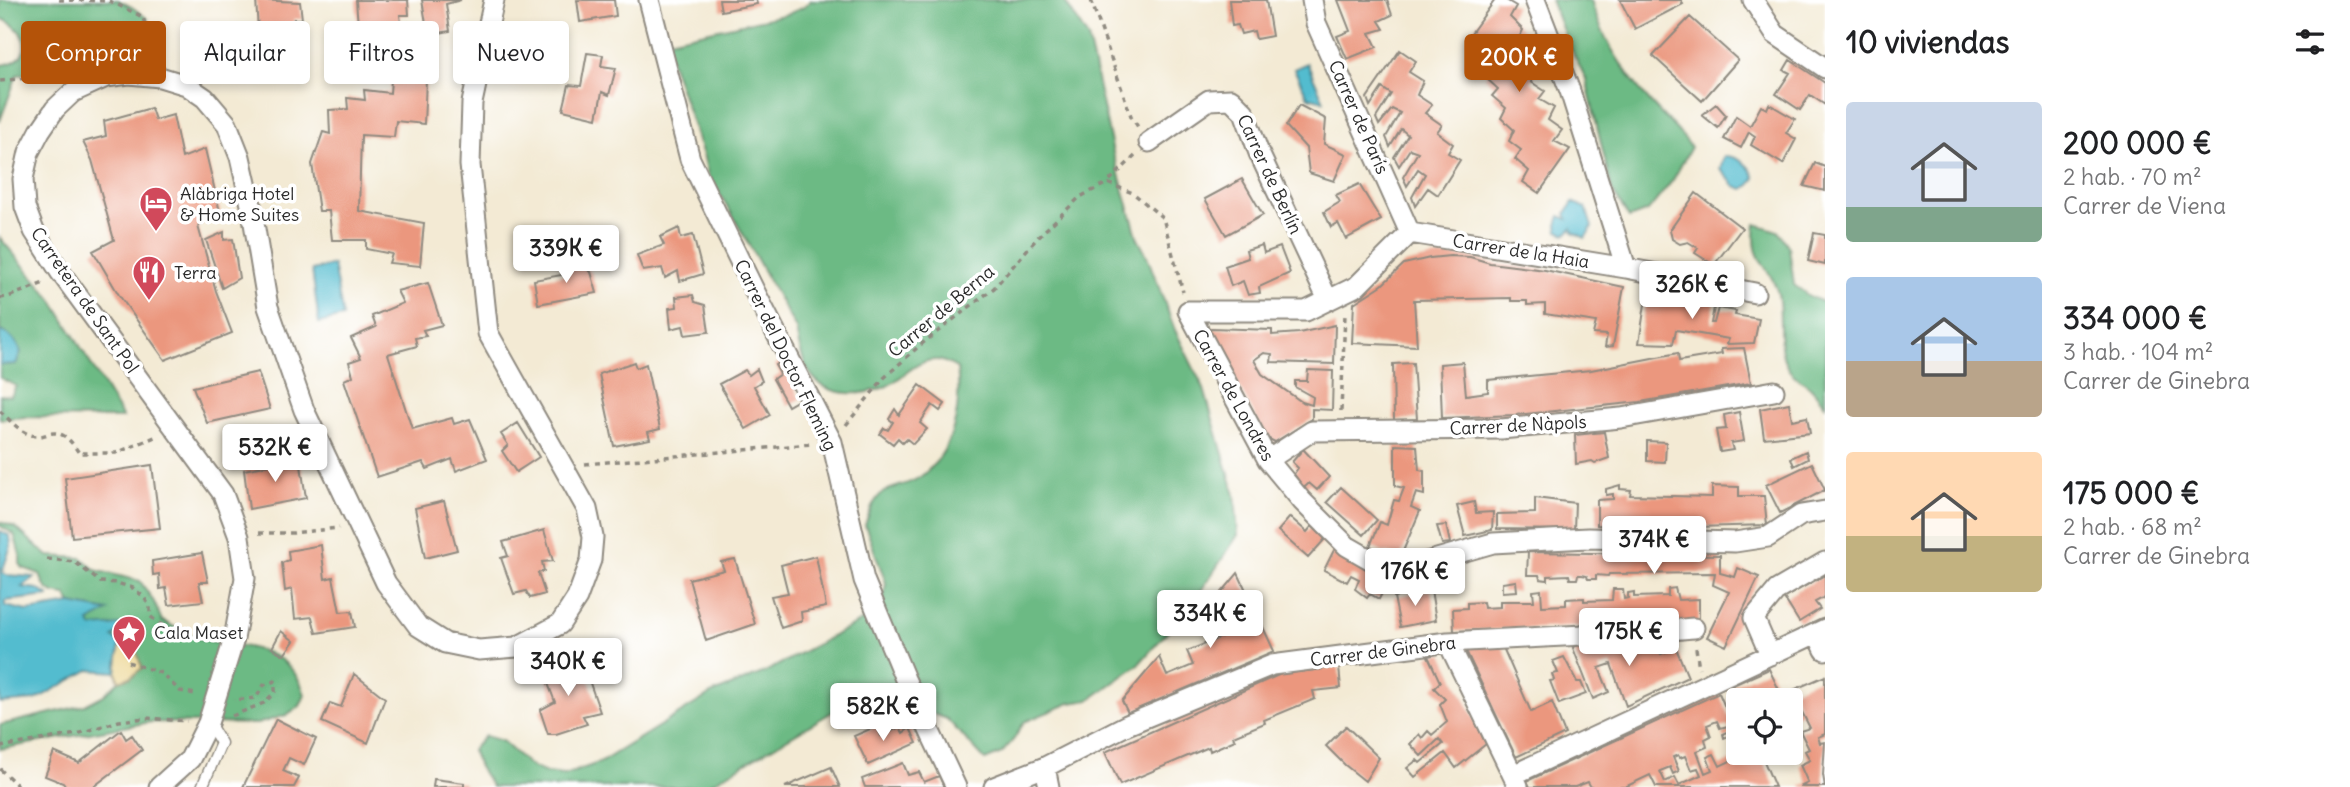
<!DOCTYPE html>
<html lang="es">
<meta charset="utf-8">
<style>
:root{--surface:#fff;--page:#f6f6f6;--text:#202124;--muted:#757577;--accent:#b45309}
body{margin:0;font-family:Delius,sans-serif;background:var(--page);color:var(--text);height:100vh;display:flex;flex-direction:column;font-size:26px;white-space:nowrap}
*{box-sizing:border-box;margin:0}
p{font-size:23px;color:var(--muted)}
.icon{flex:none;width:38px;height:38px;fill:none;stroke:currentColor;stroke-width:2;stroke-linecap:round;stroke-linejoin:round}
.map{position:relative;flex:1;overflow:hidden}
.sheet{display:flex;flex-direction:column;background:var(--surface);width:525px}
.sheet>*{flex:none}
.top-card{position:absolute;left:21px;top:21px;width:665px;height:63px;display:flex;gap:14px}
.controls{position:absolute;left:1726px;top:688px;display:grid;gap:14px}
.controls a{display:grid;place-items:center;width:77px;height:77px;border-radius:7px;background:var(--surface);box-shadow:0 4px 10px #0003;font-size:35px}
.price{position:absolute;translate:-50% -60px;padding:0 16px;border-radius:7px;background:#fff;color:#222;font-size:23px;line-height:46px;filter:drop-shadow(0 2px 4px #0008)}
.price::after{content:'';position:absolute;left:50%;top:42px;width:21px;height:16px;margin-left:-10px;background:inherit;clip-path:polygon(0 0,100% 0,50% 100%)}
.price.active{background:var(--accent);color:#fff}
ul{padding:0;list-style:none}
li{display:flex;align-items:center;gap:21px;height:175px;padding:0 21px}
li span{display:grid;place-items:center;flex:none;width:196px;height:140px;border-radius:7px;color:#555}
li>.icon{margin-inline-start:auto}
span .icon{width:84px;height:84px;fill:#fffc;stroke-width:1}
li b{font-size:30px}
h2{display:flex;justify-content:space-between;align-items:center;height:84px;padding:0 21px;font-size:30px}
.chip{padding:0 24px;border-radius:7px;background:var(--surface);box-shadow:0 4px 10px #0003;font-size:24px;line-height:63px}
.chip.active{background:var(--accent);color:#fff}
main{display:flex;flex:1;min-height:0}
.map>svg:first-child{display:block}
.forest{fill:#6cba84;stroke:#4c7258;stroke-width:2}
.sand{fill:#eeda9e;stroke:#8c8264;stroke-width:2}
.water{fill:#52bccf;stroke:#3e747d;stroke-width:2}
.building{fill:#eb977e;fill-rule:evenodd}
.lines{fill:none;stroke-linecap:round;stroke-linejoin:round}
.lane-casing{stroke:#8f8a80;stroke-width:13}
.street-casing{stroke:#8f8a80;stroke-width:23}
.path{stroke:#8f8a80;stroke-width:3.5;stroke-dasharray:5 5;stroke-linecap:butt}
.lane{stroke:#fff;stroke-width:10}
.street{stroke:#fff;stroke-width:19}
.street-bridge-casing{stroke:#8f8a80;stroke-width:23;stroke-linecap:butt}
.street-bridge{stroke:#fff;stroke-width:19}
.labels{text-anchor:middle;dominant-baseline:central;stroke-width:7;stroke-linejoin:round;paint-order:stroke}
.street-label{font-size:18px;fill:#2b2b2b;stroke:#fff}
.poi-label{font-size:18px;fill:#2b2b2b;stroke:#fff;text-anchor:start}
</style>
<main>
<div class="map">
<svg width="1825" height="787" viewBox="0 0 1825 787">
<rect width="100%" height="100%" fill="#fff"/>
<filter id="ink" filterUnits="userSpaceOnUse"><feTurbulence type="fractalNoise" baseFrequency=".0143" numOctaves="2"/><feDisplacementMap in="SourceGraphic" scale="14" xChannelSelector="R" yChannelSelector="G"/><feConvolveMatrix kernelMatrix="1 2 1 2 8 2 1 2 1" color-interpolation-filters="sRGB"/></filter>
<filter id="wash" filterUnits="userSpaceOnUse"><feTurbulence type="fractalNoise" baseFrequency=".00686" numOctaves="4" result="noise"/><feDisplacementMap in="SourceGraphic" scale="28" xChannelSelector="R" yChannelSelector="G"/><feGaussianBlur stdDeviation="1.57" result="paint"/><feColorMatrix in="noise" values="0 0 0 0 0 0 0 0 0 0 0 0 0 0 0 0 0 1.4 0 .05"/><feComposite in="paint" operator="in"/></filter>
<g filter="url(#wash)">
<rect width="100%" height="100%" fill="#f3ead4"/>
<path class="forest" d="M0,0H118L132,7L148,19L141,58L17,75L0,121V65C34,63 31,29 0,18Z
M811,0H1064L1088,38L1114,157L1138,239L1147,256L1175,330L1204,389L1235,495L1238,535L1193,603L1138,665L1089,700L1070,703L1024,722L1014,739L1002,753L985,760L947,719L910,705L872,702L834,711L705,787H492L479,767L472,750L485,736L502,741L530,766L546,773L565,775L601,762L711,694L765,672L869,617L883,602L886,583L865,525C869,514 874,498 884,492C894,486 909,485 920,477C954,453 962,407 957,368C951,365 943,360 937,360C915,359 903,379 885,387C873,392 861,394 848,393C810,391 801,362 796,329L729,209L708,176L704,158L664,41L788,14L804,7Z
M1551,0H1591C1601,38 1625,73 1651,103C1664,118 1679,130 1691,147L1673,180L1648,211L1629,218L1612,190L1586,79L1567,41Z
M1756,224L1778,231L1789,247L1794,285L1809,296L1825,303V405C1820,399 1816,393 1811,388C1805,382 1794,377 1789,370C1775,348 1783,318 1778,294C1770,262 1750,264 1756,224Z
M0,238L52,299L123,418L26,417L0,419V395L11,396L16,386L0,378V365L15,364L7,333L0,331Z
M0,522L15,527L48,556L82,558L95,570L140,581L154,602L162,621C175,627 189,635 202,639C246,649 290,644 305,695L300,706L286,715L257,724L151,722L0,749V725L85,705L104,695L119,681L131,677L142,668L134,644L120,643L92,627L89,622L107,611L71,604L66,595C49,594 44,589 40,574L23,568L20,564V555L14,534L0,526Z"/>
<path class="sand" d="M120,643L134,644L142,668L131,677L119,681L116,672Z"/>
<path class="water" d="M300,53L302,73L263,77V59Z
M1307,63L1324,101L1308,97L1294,69Z
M1724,156C1738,156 1750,165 1755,178L1750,185L1743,189L1735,186L1720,169Z
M1573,202L1586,208L1592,227L1585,238L1573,232L1572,228L1566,234L1558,231L1557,225L1560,216L1568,219L1566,213Z
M333,265L343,317L319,323L312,270Z
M0,331C11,335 17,341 21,352L16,364L0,365Z
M0,531L10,536L11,546L2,572L6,575L35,577L22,587L38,589L49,596L5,601V606L28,611L71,604L108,611L89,622L92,627L121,625L122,630L113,637L120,643L116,672L89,670L35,700L0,703Z"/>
<g id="blocks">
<path class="building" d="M256,0L300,2L302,19H294L297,28L258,30Z
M356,0H408L409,15H400L401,23L408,22L411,42H404L407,50L360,51Z
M422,0H461L446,4L450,31L428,35Z
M577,0H614L616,16L580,22Z
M719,0H756L757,4L721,11Z
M1229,0H1266L1272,36L1256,39L1254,31L1241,34L1238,25L1232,26Z
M1338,0H1387L1392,15L1379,21L1384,29L1370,33L1377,47L1347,59L1337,36L1350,31Z
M1495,0H1506L1516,6L1510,17L1523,30L1519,38L1532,50L1525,61L1538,69L1531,82L1545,91L1539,99L1554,108L1548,120L1562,130L1554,141L1570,149L1539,193L1523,182L1529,171L1515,159L1521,150L1509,141L1514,130L1501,118L1506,108L1492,96L1498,89L1485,77L1491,67L1477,58L1485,45L1469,36Z
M1620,0H1681L1683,4L1635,29Z
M1690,17L1738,60L1702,101L1653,56Z
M1400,50L1416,61L1409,72L1423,81L1417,95L1432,105L1425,113L1442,125L1437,132L1453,144L1448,153L1460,160L1438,195L1428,188L1415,206L1412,197L1425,174L1418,169L1407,186L1403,177L1418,152L1410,149L1399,166L1394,157L1408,135L1401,129L1390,147L1386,137L1400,113L1392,109L1379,125L1376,118L1391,94L1382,88L1370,106L1367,98Z
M587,53L603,55L601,66L616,68L609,95L602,92L597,118L563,110L569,85L581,86Z
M1790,60L1825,83V105L1810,95L1800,110L1776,94L1790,73L1784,70Z
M426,79L424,124L396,121L394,137L361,135L359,211L424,223L420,266L389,263L392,254L366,249V240H332L329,211H319L312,164L323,132L330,134L329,110L348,109L347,98L365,100L364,90L390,93L391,80Z
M1716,104L1726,115L1718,128L1702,115Z
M1769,104L1795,119L1786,133L1796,139L1783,164L1751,145L1755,136L1749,132L1741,148L1724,139L1736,116L1750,126L1761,106L1767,109Z
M1299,105L1326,119L1324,144L1346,154L1334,181L1309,173L1306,148L1286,126Z
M151,108L155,120L173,115L182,158L205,149L220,212L198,226L216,291L232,333L165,360L119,295L93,251L114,240L92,160L83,142L106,136L104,121Z
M1815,163L1825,167V191L1804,186Z
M1242,179L1263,215L1226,235L1205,199Z
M1359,184L1381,220L1346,239L1338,223L1331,227L1324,212L1340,202L1336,195Z
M1696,193L1742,228L1714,265L1695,253L1698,248L1688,242L1680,244L1672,239L1670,230Z
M679,228L681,238L693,235L703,274L680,281L678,271L665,278L662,268L643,271L637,255L664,245L660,237Z
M224,232V240L233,239L239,278L222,288L206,240Z
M1814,233L1825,235V265L1808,261Z
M1262,245L1264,253L1280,247L1290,273L1259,287L1260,293L1248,295L1243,281L1231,286L1225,266L1248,258L1246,250Z
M1450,256L1470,257L1490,263L1545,270L1624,287L1613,346L1605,347L1607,335L1593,334L1596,322L1545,314V304L1527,305V301H1511V298L1414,300L1417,346L1352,343L1354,303L1382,285L1404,264L1430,258Z
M576,262L591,272L597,293L538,304L534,280L567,274L566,266Z
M428,283L442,325L423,330L426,336L415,338L417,346L388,354L412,429L452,418L454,424L470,419L487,459L456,471L452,459L427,469L423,462L377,477L344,380L353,376L349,362L361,358L351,338L376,327L372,316L403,303L397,291Z
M1647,291L1715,303L1711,323H1714L1718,308L1736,311L1735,315L1759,319L1754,343L1727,344L1729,339L1676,330L1673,344L1639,343Z
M693,295L695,302L705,305L709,332L685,335L683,326L671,329L669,308L677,307L676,297Z
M1335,325L1334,364L1271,362L1272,354L1264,353L1254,360L1262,374L1302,402L1312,405L1313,397L1295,387V381H1307L1308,370L1333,371L1332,410L1312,409V419L1275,442L1267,438L1209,331L1211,328L1272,330V335L1299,333Z
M1744,348L1751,383L1640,402L1515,415L1442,418L1440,364L1463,362L1466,395L1488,392V380L1591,370L1678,353L1679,361L1722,354L1721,349Z
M781,361L800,399L788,406L773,379L780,374L775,365Z
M634,362L636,368L646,364L660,429L648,432L650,439L614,446L599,374Z
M1413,363L1417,419L1394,420L1393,364Z
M757,369L762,381L754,386L770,415L746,429L719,384L745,370L749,375Z
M258,372L270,409L207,423L193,387Z
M920,385L945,404L940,411L932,405L920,423L927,429L913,444L907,439L903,443L898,438L893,444L880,434L884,428L888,430L893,422L889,419L895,409L899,415Z
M1789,403L1792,420L1807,417L1810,433L1764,438L1760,409Z
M1739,412L1744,441L1731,443L1733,450L1720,452L1716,430L1726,429L1724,415Z
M518,423L539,457L516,472L502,451L508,445L501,434Z
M1604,432L1609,458L1595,463L1592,461L1576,464L1575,435Z
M1647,441L1666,442L1665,462L1647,461Z
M1395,445L1417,446L1419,470L1424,471V495L1416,493L1411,507L1420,511L1401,556L1382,552L1370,546L1380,522L1387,525L1394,500L1399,501L1404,488L1395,486Z
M1303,449L1329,477L1317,490L1309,483L1304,488L1294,474L1298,468L1292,462Z
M1806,451L1808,459L1794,466L1791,458Z
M300,459L306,498L249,509L244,470Z
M1812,463L1825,490L1780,513L1766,485Z
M152,465L160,528L72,537L65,478Z
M1620,485V489L1631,490L1630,495L1712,497V486L1739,487V496H1764L1767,525L1696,527L1597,525V500L1613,499V494L1606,495V489Z
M1341,487L1377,520L1364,535L1327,502Z
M1535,498L1575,503L1574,530L1497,529V514L1535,513Z
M444,501L457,550L425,558L415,508Z
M1474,502L1476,513L1493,512L1492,530L1465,536L1457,506Z
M1290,517L1307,532L1312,526L1325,539L1308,558L1278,531Z
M1446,525L1450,543L1442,544L1437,526Z
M544,530L553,561L542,562L544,571L538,573L545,594L530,598L526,591L514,594L501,558L508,556L503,542Z
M321,545L325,579L333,577L340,612L352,611L355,627L316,633L312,617L295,619L292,589L285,591L282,563L289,560L288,551Z
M1335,548L1382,573L1391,575L1379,599L1370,594L1367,598L1355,589L1359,579L1351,575L1347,582L1324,570Z
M1528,552L1720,555V573L1735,577L1738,568L1759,577L1726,646L1707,637L1729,592L1713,585L1715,573L1609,574L1608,576L1596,575V579H1588L1587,576L1582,575H1578L1577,579H1570L1569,575L1548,576V580L1540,579L1539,575H1527Z
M202,553L208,582H199L203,601L169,605L166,588L160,589L159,574L153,575L152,561Z
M816,556L826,607L801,612L802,621L781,628L771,596L788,593L781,565Z
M735,559L755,624L706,641L689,579L724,570L721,562Z
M1238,573L1274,651L1128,713L1122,701L1159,657L1167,676L1193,665L1187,651L1222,637L1209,608Z
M1825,575V597L1815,602L1820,609L1799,622L1784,598Z
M1516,581L1517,591L1502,592V583Z
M1675,588L1678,600L1699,599V623L1454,631L1453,609L1467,608V603L1483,602L1484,608L1500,607V601H1534L1533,591L1541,590L1542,606L1566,605V599L1584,598V601L1612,600L1613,589H1623L1624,599L1628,598V593L1634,592V597L1668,596V589Z
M1431,590L1436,620L1400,627L1394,597Z
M281,631L294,641L284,655L272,648Z
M1618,631L1625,650L1642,645L1644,651L1657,645L1661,654L1676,648L1688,677L1626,706L1611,664L1599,668L1609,692L1593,699L1573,648L1582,642L1583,647Z
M1473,645H1502L1531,712L1552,702L1565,734L1516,757L1466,651Z
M1443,653L1486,744L1456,768L1445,753L1415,777L1407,768L1417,760L1420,763L1443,744L1439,739L1421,756L1410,744L1419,734L1422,738L1428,731L1432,735L1447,722L1440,704L1445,699L1434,688L1440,682L1428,656Z
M1564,657L1577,682H1581L1586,694L1559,704L1550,681L1554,680L1552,674L1558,673L1553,661Z
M563,660L572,668L583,663L600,712L583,716L587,724L556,734H548L540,710L555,702L543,670Z
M1339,667L1341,688L1313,691L1315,699L1264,720L1265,723L1233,736L1235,740L1210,751L1209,747L1120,785L1105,752L1281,674Z
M1769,669L1780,692L1776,694L1778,700H1737L1731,686Z
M354,674L385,698L368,743L322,722L330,703L341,707Z
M1825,676V734L1818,737L1820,743L1825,742L1823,775L1825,787H1800L1808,783L1800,765L1810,760L1805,751L1809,749L1800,731L1810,728L1802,712L1796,715L1794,710L1799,706L1793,690Z
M1719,693L1736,733L1724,738L1723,734L1730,731L1728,726L1720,728L1717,721L1707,725L1711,736L1705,739L1707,747L1697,751L1705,773L1712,770L1707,757L1714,754L1720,766L1749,752H1760L1775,787H1656L1650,775L1625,787H1591L1588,782L1575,787H1530L1527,781ZM1678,755L1680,758L1685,756L1691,770L1698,768L1701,775L1679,785L1675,777L1665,782L1660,771L1670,767L1673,774L1679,771L1673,757Z
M276,719L316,739L304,765L289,758L283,771L299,778L294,787H243Z
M877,726L881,736L900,727L903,733L910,728L917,743L868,765L854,736Z
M1346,726L1379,758L1365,781L1345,765L1326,746Z
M121,730L126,739L132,735L142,750L93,787H66L63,783L45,776L54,752L79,763Z
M903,763L908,775L919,772L924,782L939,776L944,787H865L862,779Z
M831,767L840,787H785Z
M434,779L464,783V787H433Z"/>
</g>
</g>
<g filter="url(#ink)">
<use href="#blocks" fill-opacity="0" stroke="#8f8a80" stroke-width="2"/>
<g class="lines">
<defs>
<path id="lane" d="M202,787L221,743L209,723"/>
<path id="street" d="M649,0L690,159L754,290L832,442L864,580L905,679L956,787
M1312,0L1316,23L1410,233
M1535,0L1570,91L1626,268
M1753,0L1775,34L1825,68
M1149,142L1209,100L1231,99L1244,112L1259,153L1328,300
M1410,233L1357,286L1306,311H1188L1268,460L1302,501L1347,546L1380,565L1402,569L1493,543L1588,538L1735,542L1768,537L1801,515L1825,511
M1410,233L1626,268L1755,293
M1268,460L1312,431L1501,429L1621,418L1774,391
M1817,633L1825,650
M234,639L245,578L239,537L223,494L61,273L34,231L25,207L23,179L29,152L40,131L55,109L73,92L106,77L129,74L160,77L186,85L205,98L227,124L240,157L251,205L268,307L304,410L386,583L418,626L445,643L479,650L517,647L560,624L577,598L591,560L593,537L587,509L488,333L470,165L472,103L494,0
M1448,642L1518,786
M1770,655L1754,618L1777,590L1825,562
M1045,767L1049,787
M1513,775L1825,629
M159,787L190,759L208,723
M994,787L1045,767L1127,725L1272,665L1448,642L1583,635C1605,620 1630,628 1654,630C1667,631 1681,629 1694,628"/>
</defs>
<use href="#lane" class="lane-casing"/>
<use href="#street" class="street-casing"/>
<path class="path" d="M59,0L110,1L143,17L145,25L135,54
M1091,0L1131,116L1138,127
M0,81L62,74
M1135,156L1107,183L1133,193L1163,218L1183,292
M0,298L8,297L44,283
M0,411C10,420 23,436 37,436C43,437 48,433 54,433C66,433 73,444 79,453H116L155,437
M1341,411L1345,314
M846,425L884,378L919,346L994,288L1039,236L1080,197L1107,183
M585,464L811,444
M259,533H293L339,528
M47,559L75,562L100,582L117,583L133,588L144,597L150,607V616C166,630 193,641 215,639
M1696,648L1699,668
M128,662L161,673L180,691L195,694
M232,716L264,703L275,692V681L264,685L256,698L234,700
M0,747L77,734L119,721L146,718L187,721
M0,769L16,784V787"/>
<use href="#lane" class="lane"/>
<use href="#street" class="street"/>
<defs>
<path id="street-bridge" d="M208,723L234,639"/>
</defs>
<use href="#street-bridge" class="street-bridge-casing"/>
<use href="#street-bridge" class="street-bridge"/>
</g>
</g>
<defs>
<symbol id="hotel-pin" viewBox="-11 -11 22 30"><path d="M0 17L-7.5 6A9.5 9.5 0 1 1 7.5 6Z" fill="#d1495b" stroke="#fff"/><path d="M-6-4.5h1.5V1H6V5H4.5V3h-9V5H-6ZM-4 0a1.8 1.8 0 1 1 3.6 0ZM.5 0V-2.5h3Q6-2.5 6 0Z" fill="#fff"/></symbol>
<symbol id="restaurant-pin" viewBox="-11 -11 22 30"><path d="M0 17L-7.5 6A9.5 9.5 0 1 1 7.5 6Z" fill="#d1495b" stroke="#fff"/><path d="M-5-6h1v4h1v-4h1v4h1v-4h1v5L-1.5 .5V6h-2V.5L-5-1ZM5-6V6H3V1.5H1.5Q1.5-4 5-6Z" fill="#fff"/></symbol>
<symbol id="sight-pin" viewBox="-11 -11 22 30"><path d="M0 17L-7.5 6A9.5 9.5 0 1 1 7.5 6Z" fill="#d1495b" stroke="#fff"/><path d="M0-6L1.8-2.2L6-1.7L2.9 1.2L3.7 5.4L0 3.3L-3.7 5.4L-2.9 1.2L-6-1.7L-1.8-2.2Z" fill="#fff"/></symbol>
</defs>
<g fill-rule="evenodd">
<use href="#hotel-pin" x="137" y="184" width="38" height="52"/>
<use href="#restaurant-pin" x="130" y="253" width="38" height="52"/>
<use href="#sight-pin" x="110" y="613" width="38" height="52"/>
</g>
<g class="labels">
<g class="street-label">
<text transform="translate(1359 117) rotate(66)">Carrer de París</text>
<text transform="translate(1270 174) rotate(65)">Carrer de Berlín</text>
<text transform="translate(1521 251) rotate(9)">Carrer de la Haia</text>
<text transform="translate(85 300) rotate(55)">Carretera de Sant Pol</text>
<text transform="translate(941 311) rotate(-40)">Carrer de Berna</text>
<text transform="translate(786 355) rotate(64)">Carrer del Doctor Fleming</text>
<text transform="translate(1234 395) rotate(61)">Carrer de Londres</text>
<text transform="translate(1518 425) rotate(-3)">Carrer de Nàpols</text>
<text transform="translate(1383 651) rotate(-7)">Carrer de Ginebra</text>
</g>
<g class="poi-label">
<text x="180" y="193">Alàbriga Hotel<tspan x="180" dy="21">&amp; Home Suites</tspan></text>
<text x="174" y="272">Terra</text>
<text x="154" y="632">Cala Maset</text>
</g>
</g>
</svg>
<div class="controls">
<a><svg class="icon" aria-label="locate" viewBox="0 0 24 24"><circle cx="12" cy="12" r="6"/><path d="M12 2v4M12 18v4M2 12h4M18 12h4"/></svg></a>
</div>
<b class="price active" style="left:1519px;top:94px">200K €</b>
<b class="price" style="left:566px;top:285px">339K €</b>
<b class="price" style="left:1692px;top:321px">326K €</b>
<b class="price" style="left:275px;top:484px">532K €</b>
<b class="price" style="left:1654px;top:576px">374K €</b>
<b class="price" style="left:1415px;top:608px">176K €</b>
<b class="price" style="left:1210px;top:650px">334K €</b>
<b class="price" style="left:1629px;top:668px">175K €</b>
<b class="price" style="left:568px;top:698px">340K €</b>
<b class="price" style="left:883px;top:743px">582K €</b>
<div class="top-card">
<a class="chip active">Comprar</a>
<a class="chip">Alquilar</a>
<a class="chip">Filtros</a>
<a class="chip">Nuevo</a>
</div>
</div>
<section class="sheet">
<h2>10 viviendas<svg class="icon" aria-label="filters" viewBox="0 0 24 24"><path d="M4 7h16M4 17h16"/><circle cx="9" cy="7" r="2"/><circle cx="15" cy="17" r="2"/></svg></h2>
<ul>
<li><span style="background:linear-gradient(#c9d6e8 75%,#7fa58c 0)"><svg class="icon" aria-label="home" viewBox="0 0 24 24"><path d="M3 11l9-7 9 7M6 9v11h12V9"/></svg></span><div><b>200 000 €</b><p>2 hab. · 70 m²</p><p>Carrer de Viena</p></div></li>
<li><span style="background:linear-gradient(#a9c7e8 60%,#b9a48a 0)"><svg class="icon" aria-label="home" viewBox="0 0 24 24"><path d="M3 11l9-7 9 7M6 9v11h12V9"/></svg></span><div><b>334 000 €</b><p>3 hab. · 104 m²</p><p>Carrer de Ginebra</p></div></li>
<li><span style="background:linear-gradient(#ffd9b3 60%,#c2b280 0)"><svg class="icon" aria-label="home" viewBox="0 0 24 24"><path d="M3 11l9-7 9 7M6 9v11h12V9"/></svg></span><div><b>175 000 €</b><p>2 hab. · 68 m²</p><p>Carrer de Ginebra</p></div></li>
</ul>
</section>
</main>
